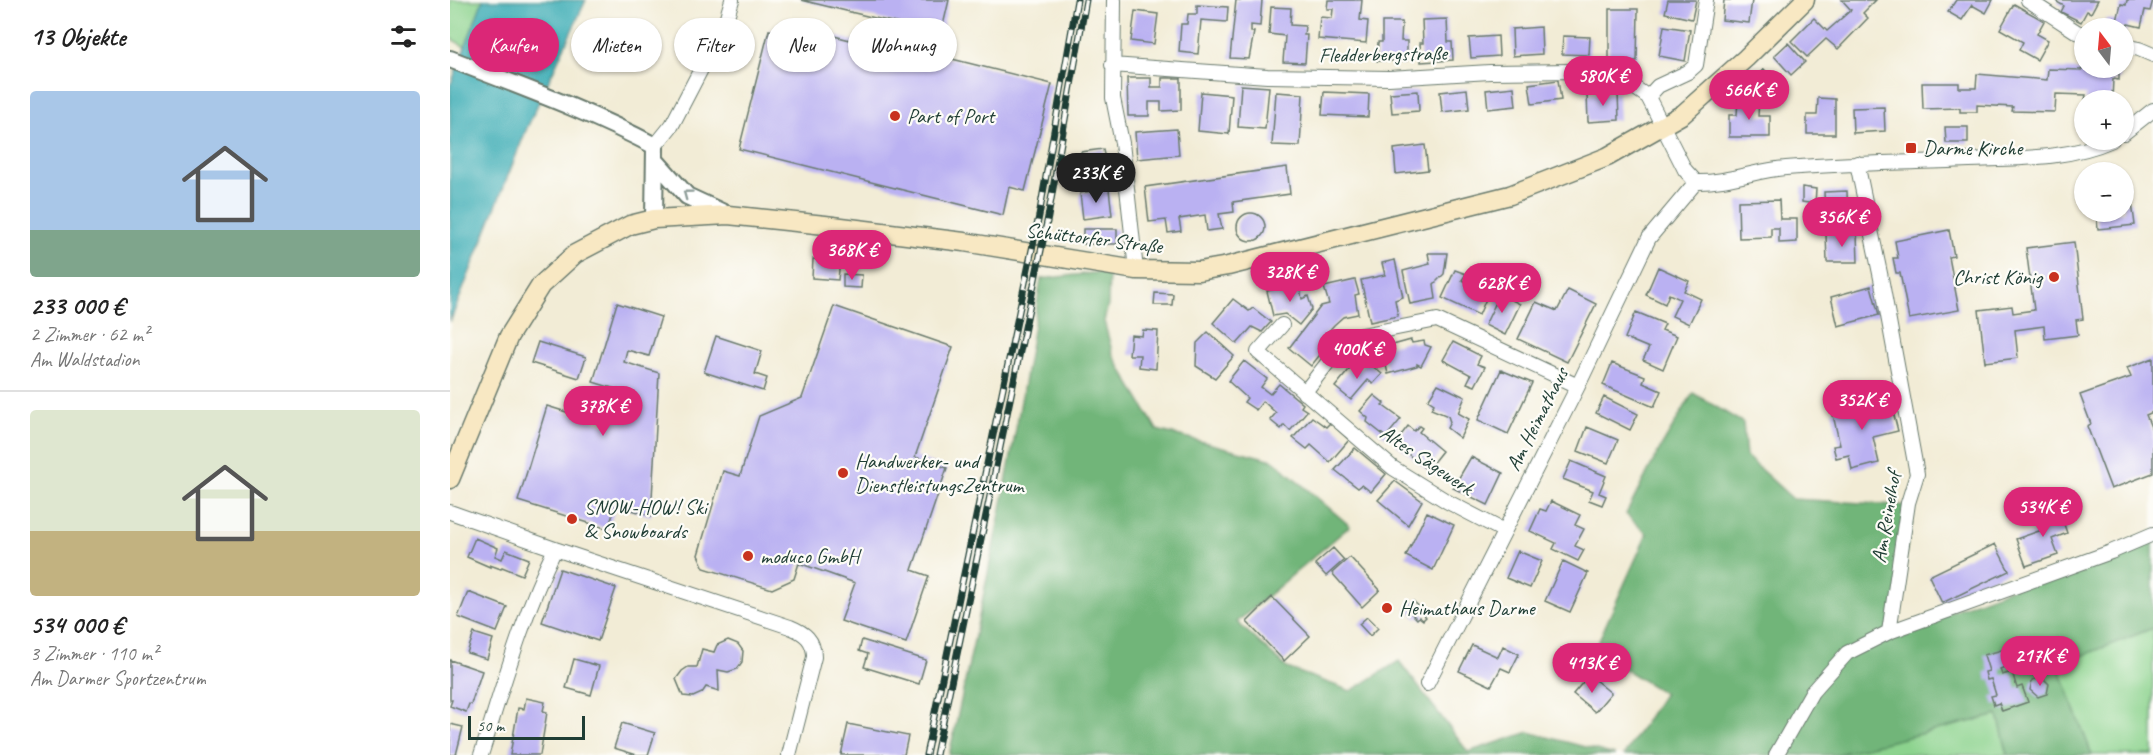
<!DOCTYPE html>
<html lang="de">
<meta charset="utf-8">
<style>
:root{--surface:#fff;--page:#f6f6f6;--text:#222;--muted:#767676;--line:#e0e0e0;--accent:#db2777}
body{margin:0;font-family:Caveat,sans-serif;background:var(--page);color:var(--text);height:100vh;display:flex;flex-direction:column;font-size:22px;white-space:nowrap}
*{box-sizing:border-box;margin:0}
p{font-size:20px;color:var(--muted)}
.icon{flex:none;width:33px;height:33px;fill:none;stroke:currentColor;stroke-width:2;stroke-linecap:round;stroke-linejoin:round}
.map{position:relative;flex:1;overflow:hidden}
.panel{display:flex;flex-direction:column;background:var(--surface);width:450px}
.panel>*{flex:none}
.guide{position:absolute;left:18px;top:18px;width:570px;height:54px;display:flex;gap:12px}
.needle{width:39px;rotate:344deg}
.buttons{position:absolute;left:1624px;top:18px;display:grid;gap:12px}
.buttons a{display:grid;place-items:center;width:60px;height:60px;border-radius:50%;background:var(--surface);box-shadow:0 2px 4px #0004;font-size:30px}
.scale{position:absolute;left:18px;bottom:15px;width:117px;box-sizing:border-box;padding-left:6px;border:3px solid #1f3d34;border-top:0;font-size:16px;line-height:21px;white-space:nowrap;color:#1f3d34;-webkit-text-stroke:4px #fdfcf7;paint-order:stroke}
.price{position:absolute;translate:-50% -51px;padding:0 14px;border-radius:21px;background:var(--accent);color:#fff;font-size:20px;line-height:39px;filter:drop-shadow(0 2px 3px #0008)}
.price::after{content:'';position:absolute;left:50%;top:36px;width:18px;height:14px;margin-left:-9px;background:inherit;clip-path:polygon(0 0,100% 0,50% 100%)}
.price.active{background:#222;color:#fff}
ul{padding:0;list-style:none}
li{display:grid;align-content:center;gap:12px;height:318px;padding:0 30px}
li+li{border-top:2px solid var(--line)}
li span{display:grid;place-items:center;height:186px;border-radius:6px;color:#555}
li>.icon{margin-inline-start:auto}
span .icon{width:108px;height:108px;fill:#fffc;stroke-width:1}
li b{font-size:26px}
h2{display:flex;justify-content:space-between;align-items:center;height:72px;padding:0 30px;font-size:26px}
.pill{padding:0 21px;border-radius:27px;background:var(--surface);box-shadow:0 2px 4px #0004;font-size:21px;line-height:54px}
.pill.active{background:var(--accent);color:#fff}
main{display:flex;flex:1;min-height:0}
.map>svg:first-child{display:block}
.green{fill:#8cd38e;stroke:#568861;stroke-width:1.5}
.forest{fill:#71b579;stroke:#487956;stroke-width:1.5}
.water{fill:#3cadb6;stroke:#2e7575;stroke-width:1.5}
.building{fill:#bab1f2}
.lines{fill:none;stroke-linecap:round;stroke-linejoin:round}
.minor-casing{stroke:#697a6d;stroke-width:16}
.tertiary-casing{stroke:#697a6d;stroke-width:20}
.secondary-casing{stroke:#697a6d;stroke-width:21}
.minor{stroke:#fff;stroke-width:14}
.tertiary{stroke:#fff;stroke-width:16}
.secondary{stroke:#f8e8c3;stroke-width:18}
.rail-casing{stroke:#1f3d34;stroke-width:7}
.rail{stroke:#fdfcf7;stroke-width:4.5;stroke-dasharray:14;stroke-linecap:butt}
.oneway{stroke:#8f9e9a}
.poi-dot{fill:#c8321e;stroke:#fdfcf7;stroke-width:2}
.labels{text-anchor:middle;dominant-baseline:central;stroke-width:4.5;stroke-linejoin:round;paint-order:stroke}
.street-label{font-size:21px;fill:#1f3d34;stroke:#fdfcf7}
.poi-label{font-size:21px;fill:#1f3d34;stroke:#fdfcf7;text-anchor:start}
</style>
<main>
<section class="panel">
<h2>13 Objekte<svg class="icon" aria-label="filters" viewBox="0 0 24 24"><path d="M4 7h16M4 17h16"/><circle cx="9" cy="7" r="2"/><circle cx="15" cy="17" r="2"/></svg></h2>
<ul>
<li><span style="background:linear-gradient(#a9c7e8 75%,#7fa58c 0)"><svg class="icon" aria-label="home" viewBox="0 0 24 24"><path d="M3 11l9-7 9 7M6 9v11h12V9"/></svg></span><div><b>233 000 €</b><p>2 Zimmer · 62 m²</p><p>Am Waldstadion</p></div></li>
<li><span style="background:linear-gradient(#dfe7d0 65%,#c2b280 0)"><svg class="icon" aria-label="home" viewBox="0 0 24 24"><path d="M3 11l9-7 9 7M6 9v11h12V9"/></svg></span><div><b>534 000 €</b><p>3 Zimmer · 110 m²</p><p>Am Darmer Sportzentrum</p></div></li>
</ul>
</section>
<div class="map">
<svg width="1703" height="755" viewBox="0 0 1703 755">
<rect width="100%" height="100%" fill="#fdfcf7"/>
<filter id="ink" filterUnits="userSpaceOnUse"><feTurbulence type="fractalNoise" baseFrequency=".0167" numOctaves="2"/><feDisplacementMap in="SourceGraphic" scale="12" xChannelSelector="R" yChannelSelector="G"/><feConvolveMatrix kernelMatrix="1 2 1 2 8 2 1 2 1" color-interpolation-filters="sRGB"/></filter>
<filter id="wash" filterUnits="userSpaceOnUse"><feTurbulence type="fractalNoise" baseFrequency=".008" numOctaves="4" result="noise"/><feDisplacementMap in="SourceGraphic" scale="24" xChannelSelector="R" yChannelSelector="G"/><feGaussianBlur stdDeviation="1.35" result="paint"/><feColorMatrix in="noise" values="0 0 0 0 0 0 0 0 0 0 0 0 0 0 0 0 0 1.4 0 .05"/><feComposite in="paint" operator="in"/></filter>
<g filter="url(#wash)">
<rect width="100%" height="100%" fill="#f2ecd6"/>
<path class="green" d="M0,0H33L15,47L0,38Z
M1703,628V755H1642L1608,665Z
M1548,715L1558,755L1384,754Z"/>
<path class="forest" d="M659,271L658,305L654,321L663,355L707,430L823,460L900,526L787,622L837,668L901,691L949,661L1018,752L1079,732L1165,755H499C534,597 567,439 591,279Z
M1243,393L1293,423L1296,456L1343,499L1463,506L1443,633L1703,535V628L1608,665L1642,755H1558L1548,715L1384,755H1174L1214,693L1144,651L1197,534L1176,514L1208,452Z"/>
<path class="water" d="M33,0H136L77,128L0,322V86Z"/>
<g id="blocks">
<path class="building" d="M351,0H499L491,34Z
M786,0H812L810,26L801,25V32H804L799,59L780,58Z
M878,0H912L910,20L918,21L916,43L868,39L870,17L882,18L883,9H877Z
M1218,0H1246L1242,19L1215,13Z
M1274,0H1302L1299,23L1272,20Z
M1392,0H1426L1413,13L1418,18L1388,49L1376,39L1357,57L1341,41L1364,18L1377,31L1401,10Z
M1506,0H1543L1536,13L1522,5L1512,20L1498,12Z
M1608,0H1648L1641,13L1637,11L1631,22L1611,12L1614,6L1607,2Z
M1677,0H1703L1700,11L1695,10L1691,27L1678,24L1675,35L1674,28H1654L1656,19L1667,21L1671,4L1676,5Z
M1564,4L1594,21L1587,34L1598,40L1587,60L1569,50L1573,42L1550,29Z
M747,5L778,7L777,22L751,20L748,54L729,52L731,24H737L738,14H747Z
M821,7L841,8L840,25L855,26L854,35H857L855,63L833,62L835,36L819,34Z
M1159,9H1188L1187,61L1159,60Z
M685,11L708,14L704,44L681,41Z
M997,19L998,42H1002L1003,60L971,62L970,43H973L972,20Z
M932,22H952L951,41H957V61H927L928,42H932Z
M1214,26L1240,30L1235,61L1209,56Z
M1091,27L1092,54L1063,56L1062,29Z
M319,30L377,45L380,35L424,46L426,40L602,84L575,191L559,187L553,215L289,149Z
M1048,36L1049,56L1021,58L1019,38Z
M1113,36L1140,37L1139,55L1112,54Z
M1338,43L1355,62L1341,75L1324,56Z
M1633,58H1635V68H1669V80L1663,79L1662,100H1635L1636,95L1606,94L1605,112L1562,111L1563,107L1527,105V112H1510V108L1473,109L1472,83H1509V88H1526L1527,74L1597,80L1598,69L1632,70Z
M1314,69L1332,89L1322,99L1303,79Z
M677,78H701V87H712V78H731V110L711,111V102H699V116H678Z
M1108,80L1111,100L1082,104L1079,84Z
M791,85L819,87L815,129L788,127Z
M1064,87L1066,106L1038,109L1036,90Z
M1017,89L1019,109L992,112L990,92Z
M968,91L969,111L942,113L940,93Z
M751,92L782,95L779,134L748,131Z
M826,92L853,94L850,146L822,145Z
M874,92L919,94L918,117L872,115Z
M1168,93L1169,120L1138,122L1137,94Z
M1368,98L1385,99V134H1357V115H1367Z
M1288,99H1309L1308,116H1320V137H1279V115H1287Z
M1434,107L1435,131L1403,133L1402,108Z
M1495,127H1518V143H1496Z
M727,129L729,155L687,159L685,132Z
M975,145L978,170L946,174L944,149Z
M653,149L658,177L635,181L631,152Z
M837,167L840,194L783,202L784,212L769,214L772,229L757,231L755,215L729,219L731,231L718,233L716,220L699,222L695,187Z
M1352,187L1366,189L1365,204L1352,202Z
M659,189L662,215L633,219L630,193Z
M1397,191L1398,226L1381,227V211H1375L1374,192Z
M1329,200L1330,219H1347V242L1329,243V228H1321V237L1289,238L1288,201Z
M1682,202L1685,225L1648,229L1646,212H1674V203Z
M787 227a14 14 0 1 1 28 0a14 14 0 1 1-28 0Z
M633,229H667V244H633Z
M1499,230L1504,256L1499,257L1509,310L1459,319L1450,273H1446L1443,258H1448L1445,241Z
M1376,234H1407L1408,262H1377Z
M1624,242L1633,319L1626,320L1628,335L1595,339L1594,326L1565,330L1568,358L1535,362L1529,310L1562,306L1563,313L1584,310L1576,248Z
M978,253H997L994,274L984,284L986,299L960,304L953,271L980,264Z
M363,259L390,260L388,280L362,278Z
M945,260L953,297L945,300L948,316L920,322L911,280L935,275L932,263Z
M1208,267L1239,281L1234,291L1251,299L1239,324L1222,316L1230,299L1219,294L1215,304L1196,295Z
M1005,270L1016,274L1012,280L1039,292L1029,315L992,298Z
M393,274L412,275L411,288L393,287Z
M905,280L909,294L905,295L908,314L893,317L884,325L875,335L881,341L861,366L839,348L871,306L879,304L874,287Z
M849,283L852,299L858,296L862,309L849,325L835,314L823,316L817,291Z
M1421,286L1429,315L1388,326L1381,297Z
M1118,290L1146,304L1117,362L1068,339L1086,302L1107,311Z
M705,293L723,294L722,305H704Z
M1050,294L1070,304L1055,335L1035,325Z
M783,299L799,311L803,308L821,322L812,332L802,327L787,344L763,323Z
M167,303L211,317L199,356L177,350L174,362L209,373L201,516L166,505L158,529L68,501L97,406L158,425L169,390L143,382Z
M384,306L503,347L465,457L497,468L462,570L479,576L456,643L391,621L405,583L349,563L344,579L322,589L254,568L248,555L273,471L290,476L309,416L352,398Z
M1186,312L1215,324L1212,330L1227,336L1213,369L1193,360L1199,348L1175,338Z
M693,330L708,331L706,369L689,367L690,355H679L681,335L692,336Z
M758,332L784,356L765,378L746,366L747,343Z
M266,336L312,351L305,374L317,378L313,391L254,372Z
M961,340L962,343L974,341L975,345L981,347L971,366L967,364V366L938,374L932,348Z
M88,342L136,357L129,378L81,363Z
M1003,342L1031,356L1027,364L1035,367L1025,386L1017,383L1021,375L993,360Z
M1703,358V412L1696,415L1703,432V473L1661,489L1637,426L1641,424L1630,395L1681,377L1677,368Z
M794,361L817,379L811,387L820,394L829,384L853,404L851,407L857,411L840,431L834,425L831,429L820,420L826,413L813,401L806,410L794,402L797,398L778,381Z
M916,361L932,374L923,384L918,380L901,400L885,387L903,365L909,370Z
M1162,363L1195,376L1193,383L1211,391L1204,407L1153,385Z
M1051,370L1082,383L1058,434L1028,420Z
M988,384L1015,397L1008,413L1019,419L1010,438L997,428L1000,422L998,416L981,409L984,404L978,400Z
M924,395L934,403L932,405L951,419L936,437L917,422L918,418L910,411Z
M1154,397L1188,414L1180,430L1146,413Z
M1413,400L1415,406L1440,400L1448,431L1423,437L1429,463L1402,470L1399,455L1386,458L1383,446L1390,445L1382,411L1387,410L1386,407Z
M862,417L876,427L880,423L899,440L880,462L861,445L857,449L843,438Z
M958,426L964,431L969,426L972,428L969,432L992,451L977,470L945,443Z
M1137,427L1168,440L1158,463L1128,451Z
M905,448L936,474L921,492L912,485L908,488L885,470Z
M1021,457L1053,473L1038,505L1003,488Z
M1121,461L1156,476L1149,493L1156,496L1152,505L1139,500L1143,491L1113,479Z
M945,481L972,501L958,525L928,500Z
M1101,501L1130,515L1125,525L1134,529L1125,546L1134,550L1128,561L1103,549L1106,543L1080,531L1090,509L1096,511Z
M1608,507L1617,533L1602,539L1608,555L1576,566L1566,539L1592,530L1587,515Z
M977,512L1004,525L983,570L956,556Z
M25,538L48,548L45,556L52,559L56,550L79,559L72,575L52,567L51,569L40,565V567L17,557Z
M1545,544L1559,571L1492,603L1479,576Z
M883,548L894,560L876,576L865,564Z
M1068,551L1092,561L1080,588L1056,578Z
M900,557L930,590L912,607L882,573Z
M1113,561L1138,573L1120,612L1095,601Z
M110,569L166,588L148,641L92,622Z
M18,592L57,607L47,632L8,617Z
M822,597L860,636L834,661L797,622Z
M963,601L974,611L972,613L976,617L973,620L969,617L967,619L956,608Z
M917,617L928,628L920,636L909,624Z
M24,633L43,639L37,659L17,653Z
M278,640L288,644L293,651L292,662L287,669L278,672L268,670L269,691L256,687L252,693L243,697L233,696L226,679L232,671L238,667H247L252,649L264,652L267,645Z
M412,640L476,660L469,684L414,667L418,654L409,651Z
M1022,645L1048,657L1053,646L1069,654L1060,672L1051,668L1041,686L1009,671Z
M1555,649L1561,665L1550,669L1552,675L1562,672L1567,688L1572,686L1578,702L1552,711L1549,703L1544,705L1541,696L1546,695L1541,679L1537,680L1535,672L1539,671L1534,655Z
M124,659L149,666L141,695L116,688Z
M0,660L32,671L21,704H19L16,712L0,706L2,700H0Z
M1139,675L1161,693L1145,712L1123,694Z
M1592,677L1599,684L1597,694L1588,697L1580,690L1582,680Z
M76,698L95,702L93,711L97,712L90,755H60L68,708L74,709Z
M172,723L205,733L198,755H187L164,748Z
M0,724L13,727L6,755H0Z
M398,724L458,736L454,755H391Z"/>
</g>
</g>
<g filter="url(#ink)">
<use href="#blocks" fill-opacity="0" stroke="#697a6d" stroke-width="1.5"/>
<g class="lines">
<defs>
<path id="minor" d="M664,0L663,98L672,143L686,270
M1578,0L1627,32L1635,35
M1674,46L1689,49L1703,55
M662,65L817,76L939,78L1040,72L1122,71L1157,73L1175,81L1198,97L1235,170L1246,182C1277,183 1306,170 1336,168C1397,163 1458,163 1519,160C1568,158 1617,160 1662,140
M1198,97L1208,86L1238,72L1246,65L1256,0
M1674,133L1703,110
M205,146L222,125L275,23L282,0
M1407,163L1432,283L1467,474L1458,503L1439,632
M832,325L808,352L943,468L998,502L1054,531
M854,393L897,338L987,320L1128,386
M0,512L105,549L340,627C355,633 364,640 364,657L339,755
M977,684L1127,388L1199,238L1246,182
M31,755C53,686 73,614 105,549
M1326,755L1362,692L1397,653L1439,632L1661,552L1703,534"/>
<path id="tertiary" d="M0,59C69,86 139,111 205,146L204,219
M205,160L237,196L278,215"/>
<path id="secondary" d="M0,479L59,336L91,285L125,254L180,225L204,219L278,215L375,225L514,242L686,270L749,271L778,266L1060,195L1157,157L1233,114L1296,58L1355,0"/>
</defs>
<use href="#minor" class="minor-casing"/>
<use href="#tertiary" class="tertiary-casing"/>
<use href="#secondary" class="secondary-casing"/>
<use href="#minor" class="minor"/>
<use href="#tertiary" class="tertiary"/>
<use href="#secondary" class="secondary"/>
<defs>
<path id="rail" d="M476,755L589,216L627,0
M486,755L598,217L636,0"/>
</defs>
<use href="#rail" class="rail-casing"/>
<use href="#rail" class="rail"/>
</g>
<defs><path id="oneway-chevron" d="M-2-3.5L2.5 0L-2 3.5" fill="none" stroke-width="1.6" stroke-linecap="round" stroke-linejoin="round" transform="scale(1.5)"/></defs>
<use class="oneway" href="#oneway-chevron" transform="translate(237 194) rotate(-143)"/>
</g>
<g class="poi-dot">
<circle cx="445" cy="116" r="6"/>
<rect x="1455" y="142" width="12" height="12" rx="3"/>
<circle cx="1604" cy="277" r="6"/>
<circle cx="393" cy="473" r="6"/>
<circle cx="122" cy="519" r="6"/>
<circle cx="298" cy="556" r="6"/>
<circle cx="937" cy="608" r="6"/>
</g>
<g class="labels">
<g class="street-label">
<text transform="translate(933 54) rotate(-1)">Fledderbergstraße</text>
<text transform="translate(644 238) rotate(7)">Schüttorfer Straße</text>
<text transform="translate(1087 419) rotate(-63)">Am Heimathaus</text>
<text transform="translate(977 460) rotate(34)">Altes Sägewerk</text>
<text transform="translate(1436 517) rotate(-80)">Am Reinelhof</text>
</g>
<g class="poi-label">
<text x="457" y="116">Part of Port</text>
<text x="1473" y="148">Darme Kirche</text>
<text x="1592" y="277" text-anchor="end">Christ König</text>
<text x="405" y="461">Handwerker- und<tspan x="405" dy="24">DienstleistungsZentrum</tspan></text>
<text x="134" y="507">SNOW-HOW! Ski<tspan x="134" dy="24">&amp; Snowboards</tspan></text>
<text x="310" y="556">moduco GmbH</text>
<text x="949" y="608">Heimathaus Darme</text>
</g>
</g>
</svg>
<div class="buttons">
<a><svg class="needle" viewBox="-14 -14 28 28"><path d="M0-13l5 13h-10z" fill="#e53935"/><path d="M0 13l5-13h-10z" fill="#767676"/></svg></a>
<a>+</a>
<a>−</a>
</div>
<div class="scale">50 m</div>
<b class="price" style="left:1153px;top:107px">580K €</b>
<b class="price" style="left:1299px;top:121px">566K €</b>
<b class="price active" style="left:646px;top:204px">233K €</b>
<b class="price" style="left:1392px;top:248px">356K €</b>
<b class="price" style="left:402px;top:281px">368K €</b>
<b class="price" style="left:840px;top:303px">328K €</b>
<b class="price" style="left:1052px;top:314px">628K €</b>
<b class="price" style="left:907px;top:380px">400K €</b>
<b class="price" style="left:1412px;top:431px">352K €</b>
<b class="price" style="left:153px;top:437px">378K €</b>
<b class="price" style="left:1593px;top:538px">534K €</b>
<b class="price" style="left:1590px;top:687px">217K €</b>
<b class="price" style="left:1142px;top:694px">413K €</b>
<div class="guide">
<a class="pill active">Kaufen</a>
<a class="pill">Mieten</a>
<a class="pill">Filter</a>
<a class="pill">Neu</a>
<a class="pill">Wohnung</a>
</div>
</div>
</main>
